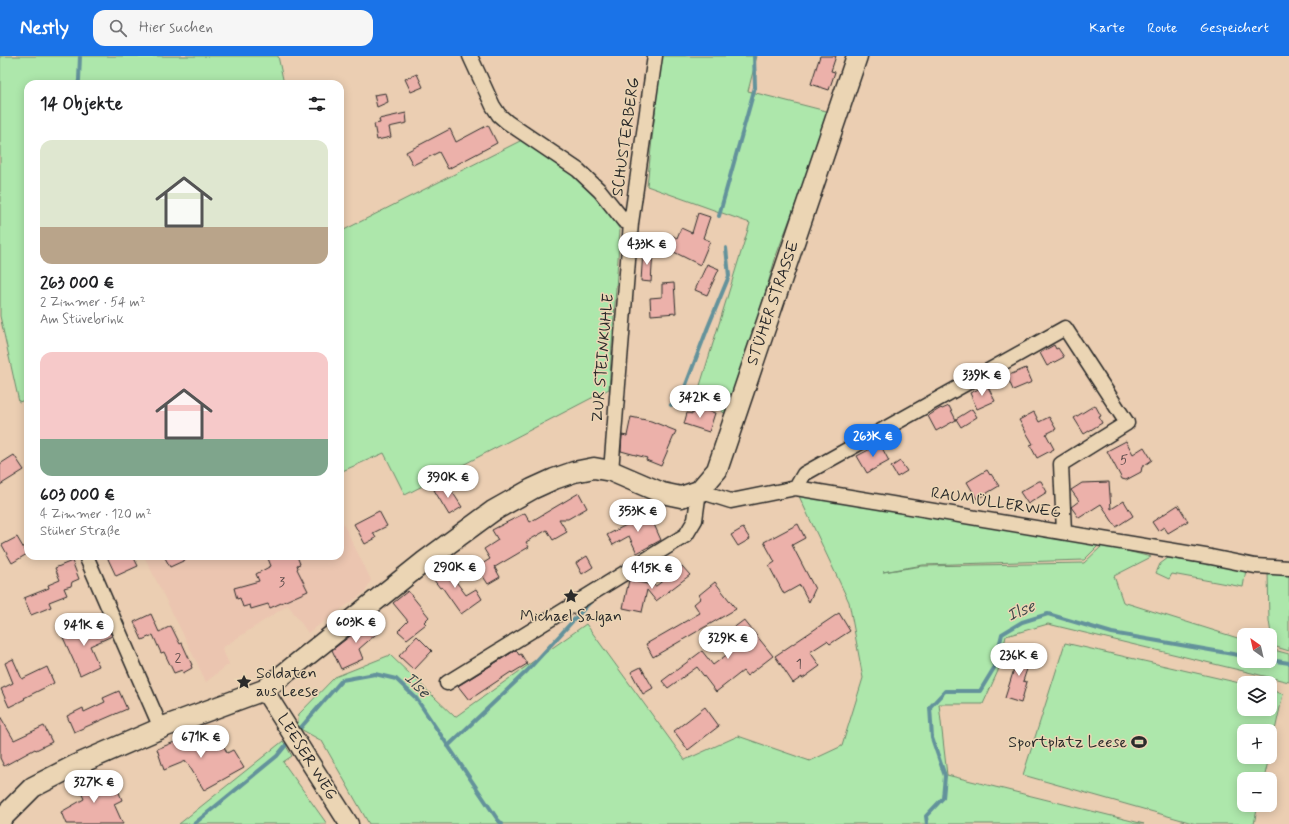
<!DOCTYPE html>
<html lang="de">
<meta charset="utf-8">
<style>
:root{--surface:#fff;--page:#f6f6f6;--text:#202124;--muted:#757577;--accent:#1a73e8}
body{margin:0;font-family:Mynerve,sans-serif;background:var(--page);color:var(--text);height:100vh;display:flex;flex-direction:column;font-size:15px;white-space:nowrap}
*{box-sizing:border-box;margin:0}
p{font-size:13px;color:var(--muted)}
.icon{flex:none;width:22px;height:22px;fill:none;stroke:currentColor;stroke-width:2;stroke-linecap:round;stroke-linejoin:round}
.map{position:relative;flex:1;overflow:hidden}
.details{position:absolute;left:24px;top:24px;width:320px;height:480px;display:flex;flex-direction:column;background:var(--surface);border-radius:12px;box-shadow:0 2px 10px #0003}
.details>*{flex:none}
.needle{width:26px;rotate:326deg}
.fabs{position:absolute;left:1237px;top:572px;display:grid;gap:8px}
.fabs a{display:grid;place-items:center;width:40px;height:40px;border-radius:8px;background:var(--surface);box-shadow:0 2px 10px #0003;font-size:20px}
.price{position:absolute;translate:-50% -34px;padding:0 9px;border-radius:14px;background:#fff;color:#222;font-size:13px;line-height:26px;filter:drop-shadow(0 1px 2px #0008)}
.price::after{content:'';position:absolute;left:50%;top:24px;width:12px;height:9px;margin-left:-6px;background:inherit;clip-path:polygon(0 0,100% 0,50% 100%)}
.price.on{background:var(--accent);color:#fff}
ul{padding:0;list-style:none}
li{display:grid;align-content:center;gap:8px;height:212px;padding:0 16px}
li span{display:grid;place-items:center;height:124px;border-radius:12px;color:#555}
li>.icon{margin-inline-start:auto}
span .icon{width:72px;height:72px;fill:#fffc;stroke-width:1}
li b{font-size:17px}
h2{display:flex;justify-content:space-between;align-items:center;height:48px;padding:0 16px;font-size:17px}
header{display:flex;align-items:center;gap:24px;box-sizing:border-box;height:56px;padding:0 20px;background:var(--accent);color:#fff}
header strong{font-size:19px}
nav{display:flex;gap:22px;margin-inline-start:auto;font-size:14px}
.search{width:280px;height:36px;background:var(--page);display:flex;align-items:center;gap:10px;box-sizing:border-box;padding:0 14px;border-radius:12px;color:var(--muted);font-size:15px}
.map>svg:first-child{display:block}
.built{fill:#ebc5b0}
.green{fill:#ade7ab;stroke:#6c896b}
.lines{fill:none;stroke-linecap:round;stroke-linejoin:round}
.stream{stroke:#63929b;stroke-width:4}
.building{fill:#ecb1aa;stroke:#2b2b2b}
.minor-casing{stroke:#2b2b2b;stroke-width:17}
.tertiary-casing{stroke:#2b2b2b;stroke-width:21}
.secondary-casing{stroke:#2b2b2b;stroke-width:23}
.minor{stroke:#ebd5b4;stroke-width:14}
.tertiary{stroke:#ebd5b4;stroke-width:18}
.secondary{stroke:#ebd5b4;stroke-width:20}
.labels{text-anchor:middle;dominant-baseline:central;stroke-width:3;stroke-linejoin:round;paint-order:stroke}
.number-label{font-size:14px;fill:#5b4c4b}
.street-label{font-size:16px;fill:#2b2b2b;stroke:#ebd5b4}
.poi-label{font-size:16px;fill:#2b2b2b;stroke:#ebd5b4}
.water-label{font-size:17px;font-style:italic;fill:#394547;stroke:#ebd5b4}
</style>
<header>
<strong>Nestly</strong>
<div class="search"><svg class="icon" aria-label="search" viewBox="0 0 24 24"><circle cx="10" cy="10" r="6"/><path d="M15 15l6 6"/></svg>Hier suchen</div>
<nav><a>Karte</a><a>Route</a><a>Gespeichert</a></nav>
</header>
<div class="map">
<svg width="1289" height="768" viewBox="0 0 1289 768">
<rect width="100%" height="100%" fill="#ebceb2"/>
<filter id="ink" filterUnits="userSpaceOnUse"><feTurbulence type="fractalNoise" baseFrequency=".025" numOctaves="2"/><feDisplacementMap in="SourceGraphic" scale="8" xChannelSelector="R" yChannelSelector="G"/><feConvolveMatrix kernelMatrix="1 2 1 2 8 2 1 2 1" color-interpolation-filters="sRGB"/></filter>
<g filter="url(#ink)">
<path class="built" d="M340,461L371,524L365,536L308,577L288,549L222,592L229,608L206,626L182,576L144,500H340Z"/>
<path class="green" d="M0,0H278L284,28H28V343L19,346L0,260Z
M661,0H757L748,35L830,56L776,200L729,361L698,336L750,167L647,130Z
M524,83L587,128L612,160L620,174L609,333L405,439L384,397L340,416V176Z
M798,438L1069,482L1098,490L1084,504L923,509L883,516L922,510L1084,507L1103,489L1151,501L1114,520L1123,546L1244,584V605H1270V593L1289,598V626L1048,568L1006,580L998,615L983,648H939L947,719L1144,768H369L322,685L297,671L299,658L335,621L390,599L455,661L586,568L685,704L738,680L810,705L842,690L863,622L849,546Z
M1168,502L1246,514L1243,531L1172,518L1169,523L1156,517L1160,508Z
M1268,516L1289,517V595L1273,590L1269,565Z
M1065,587L1244,628V653H1270V634L1283,638L1270,697V675H1244V701H1269L1264,723H1244V749H1258L1254,768H1196L1023,719Z
M283,685L292,700L283,706L327,768H179Z"/>
<g class="lines">
<path class="stream" d="M78,28L79,24L80,0
M719,160L755,31L754,0
M671,349L682,339L708,271L729,220L726,192
M1270,604L1289,607
M297,676L342,624L375,618L396,623L416,642L498,764L502,768
M448,690L527,615L593,543
M194,768L277,700L290,684
M927,768L926,760L943,742L945,720L932,682L930,651L945,635H980L994,612L1002,578L1022,566L1048,558L1112,577L1244,600"/>
</g>
<path class="building" d="M820,0H836L831,15L835,16L829,34L811,28Z
M417,18L423,31L411,36L405,23Z
M386,37L388,46L377,51L374,39Z
M406,57L407,67L389,71L391,81L377,84L374,68L380,67L379,63Z
M488,69L497,87L448,113L439,96L413,109L406,96L450,73L456,86Z
M698,157L710,161L703,182L710,185L700,209L664,191L671,179L677,182L681,172L692,177Z
M643,195H653L651,226L641,225Z
M707,208L719,213L707,239L695,234Z
M674,227L676,257L651,259L650,242L662,241V228Z
M1054,289L1056,293L1058,292L1064,301L1047,310L1040,297Z
M1026,312L1032,326L1013,334L1007,320Z
M987,329L995,345L977,353L970,337Z
M1095,349L1101,360L1099,361L1102,367L1084,378L1074,362Z
M949,350L956,364L936,375L928,360L941,352L942,353Z
M695,351L715,357L709,376L684,368L687,357L693,358Z
M972,353L977,361L961,371L956,363Z
M1034,356L1039,366L1049,361L1056,373L1046,378L1054,393L1037,402L1030,389L1033,388L1019,364Z
M631,361L651,365L676,375L661,410L646,404L647,402L621,395L622,379L627,380Z
M1126,385L1133,398L1144,391L1152,404L1142,411L1141,416L1126,424L1122,423L1107,395Z
M880,388L889,405L867,417L857,400Z
M14,399L24,414L0,429V408Z
M900,405L907,415L897,421L891,411Z
M987,414L990,419L991,418L999,430L977,443L967,426Z
M1039,425H1041L1047,436L1028,448L1020,436Z
M446,426L462,451L449,459L434,434Z
M1109,426L1111,453L1124,445L1133,460L1116,471L1101,448L1079,462L1071,451L1079,445L1071,434L1082,427Z
M579,437L587,452L568,463H559L567,476L553,484L547,474L526,486L529,491L495,511L494,510L500,521L488,528L477,511L490,503L484,493L498,484L492,474L525,457L530,466Z
M1178,449L1188,465L1168,477L1164,471L1158,475L1152,466Z
M379,455L387,470L373,477L376,482L365,488L354,468Z
M649,457L661,484L637,497L629,480L613,489L607,479Z
M798,468L805,482L792,489L815,533L809,546L800,529L784,538L769,510L775,506L764,486Z
M743,472L750,483L738,490L731,479Z
M17,481L27,498L12,507L2,489Z
M114,500H133L138,510L116,520L108,503Z
M164,500H194L170,511Z
M267,500H297L300,508L297,509L298,512L297,513L308,535L270,552L268,548L251,553L250,549L243,551L240,542L237,543L234,532L259,525L256,518L271,510Z
M587,500L593,511L582,518L576,507Z
M72,505L79,523L72,526L71,530L64,532L67,539L49,546L51,551L31,559L24,542L49,532L48,529L60,524L55,512Z
M445,507L455,522L454,523L466,539L476,533L482,543L461,558L442,531L440,532L430,519Z
M682,510L690,519L656,545L647,534L642,556L623,552L629,524L656,530Z
M715,526L736,553L653,601L646,588L700,557L694,548L701,542L699,539Z
M408,535L429,561L424,566L426,568L407,583L398,575L408,565L393,547Z
M839,557L850,575L830,588L827,585L810,596L820,610L802,623V621L793,627L775,600Z
M151,558L159,576L171,570L180,588L182,587L192,609H191L192,612L183,617L182,614L174,617L164,596L161,597L153,579L142,584L134,566Z
M373,561L383,572L359,593L363,603L341,613L332,594L354,577L360,574L358,573Z
M744,564L773,600L747,620L743,615L716,636L697,611L668,632L662,625L702,595L713,609L729,597L724,590L733,582L728,576Z
M79,568L85,580L107,570L112,580L90,590L99,610L80,619L61,577Z
M417,580L432,595L414,614L399,600Z
M516,594L519,599L521,598L527,608L512,617L511,616L469,644L458,630Z
M1020,594L1035,598L1032,608L1029,607L1023,625L1027,626L1021,647L1005,642Z
M13,603L22,623L47,611L54,627L24,642L25,643L9,651L1,633L13,627L5,607Z
M641,611L653,632L643,638L631,616Z
M119,635L127,653L74,676L67,660L83,652L84,656L105,646L103,642Z
M705,651L719,670L688,694L674,675Z
M0,660L14,684L44,670L52,686L36,694L35,693L4,710L0,702Z
M195,673L203,694L222,686L227,697L233,694L244,712L204,734L186,705L164,714L157,693L182,683L180,679Z
M99,715L101,716L112,737L118,734L122,744L114,748L123,768H66L61,756L84,743L77,727Z"/>
<g class="lines">
<defs>
<path id="minor" d="M470,0L493,50L499,59L507,66L578,114L600,135L624,165L631,167
M611,415L631,167L655,0
M796,432L804,418L1065,272L1127,367L1061,408L1064,476
M86,500L161,672
M447,627L686,479L695,464L699,435L731,445L796,432L1211,501L1255,510L1289,512"/>
<path id="tertiary" d="M264,634L349,768"/>
<path id="secondary" d="M0,765L3,761L33,731L76,709L166,670L264,634L425,505L493,455L532,433L554,423L574,416L594,412L611,415L662,437L681,441L699,435L717,414L857,0"/>
</defs>
<use href="#minor" class="minor-casing"/>
<use href="#tertiary" class="tertiary-casing"/>
<use href="#secondary" class="secondary-casing"/>
<use href="#minor" class="minor"/>
<use href="#tertiary" class="tertiary"/>
<use href="#secondary" class="secondary"/>
</g>
</g>
<defs>
<symbol id="sight-bare" viewBox="-9 -9 18 18"><path d="M0-6L1.8-2.2L6-1.7L2.9 1.2L3.7 5.4L0 3.3L-3.7 5.4L-2.9 1.2L-6-1.7L-1.8-2.2Z" fill="#2b2b2b" stroke="#ebd5b4" stroke-width="2.5" paint-order="stroke"/></symbol>
<symbol id="stadium-bare" viewBox="-9 -9 18 18"><path d="M0-5a6.5 5 0 1 0 0 10a6.5 5 0 1 0 0-10ZM-3.5-1.8h7v3.6h-7Z" fill="#2b2b2b" stroke="#ebd5b4" stroke-width="2.5" paint-order="stroke"/></symbol>
</defs>
<g fill-rule="evenodd">
<use href="#sight-bare" x="560" y="529" width="22" height="22"/>
<use href="#sight-bare" x="233" y="615" width="22" height="22"/>
<use href="#stadium-bare" x="1128" y="675" width="22" height="22"/>
</g>
<g class="labels">
<g class="number-label">
<text x="1124" y="404">5</text>
<text x="282" y="526">3</text>
<text x="178" y="602">2</text>
<text x="799" y="608">1</text>
</g>
<g class="street-label">
<text transform="translate(626 81) rotate(-82)">SCHUSTERBERG</text>
<text transform="translate(773 247) rotate(-71)">STÜHER STRASSE</text>
<text transform="translate(603 302) rotate(-85)">ZUR STEINKUHLE</text>
<text transform="translate(996 447) rotate(9)">RAUMÜLLERWEG</text>
<text transform="translate(307 701) rotate(58)">LEESER WEG</text>
</g>
<g class="poi-label">
<text x="571" y="560">Michael Salgan</text>
<text x="256" y="617" text-anchor="start">Soldaten<tspan x="256" dy="18">aus Leese</tspan></text>
<text x="1127" y="686" text-anchor="end">Sportplatz Leese</text>
</g>
<g class="water-label">
<text transform="translate(1021 555) rotate(-23)">Ilse</text>
<text transform="translate(417 629) rotate(45)">Ilse</text>
</g>
</g>
</svg>
<div class="fabs">
<a><svg class="needle" viewBox="-14 -14 28 28"><path d="M0-13l5 13h-10z" fill="#e53935"/><path d="M0 13l5-13h-10z" fill="#757577"/></svg></a>
<a><svg class="icon" aria-label="layers" viewBox="0 0 24 24"><path d="M12 4l9 5-9 5-9-5zM3 14l9 5 9-5"/></svg></a>
<a>+</a>
<a>−</a>
</div>
<b class="price" style="left:647px;top:210px">433K €</b>
<b class="price" style="left:982px;top:341px">339K €</b>
<b class="price" style="left:700px;top:363px">342K €</b>
<b class="price on" style="left:873px;top:402px">263K €</b>
<b class="price" style="left:448px;top:443px">390K €</b>
<b class="price" style="left:638px;top:477px">353K €</b>
<b class="price" style="left:455px;top:533px">290K €</b>
<b class="price" style="left:652px;top:534px">415K €</b>
<b class="price" style="left:356px;top:588px">603K €</b>
<b class="price" style="left:84px;top:591px">941K €</b>
<b class="price" style="left:728px;top:604px">329K €</b>
<b class="price" style="left:1019px;top:621px">236K €</b>
<b class="price" style="left:201px;top:703px">671K €</b>
<b class="price" style="left:94px;top:748px">327K €</b>
<section class="details">
<h2>14 Objekte<svg class="icon" aria-label="filters" viewBox="0 0 24 24"><path d="M4 7h16M4 17h16"/><circle cx="9" cy="7" r="2"/><circle cx="15" cy="17" r="2"/></svg></h2>
<ul>
<li><span style="background:linear-gradient(#dfe7d0 70%,#b9a48a 0)"><svg class="icon" aria-label="home" viewBox="0 0 24 24"><path d="M3 11l9-7 9 7M6 9v11h12V9"/></svg></span><div><b>263 000 €</b><p>2 Zimmer · 54 m²</p><p>Am Stüvebrink</p></div></li>
<li><span style="background:linear-gradient(#f6c9c9 70%,#7fa58c 0)"><svg class="icon" aria-label="home" viewBox="0 0 24 24"><path d="M3 11l9-7 9 7M6 9v11h12V9"/></svg></span><div><b>603 000 €</b><p>4 Zimmer · 120 m²</p><p>Stüher Straße</p></div></li>
</ul>
</section>
</div>
